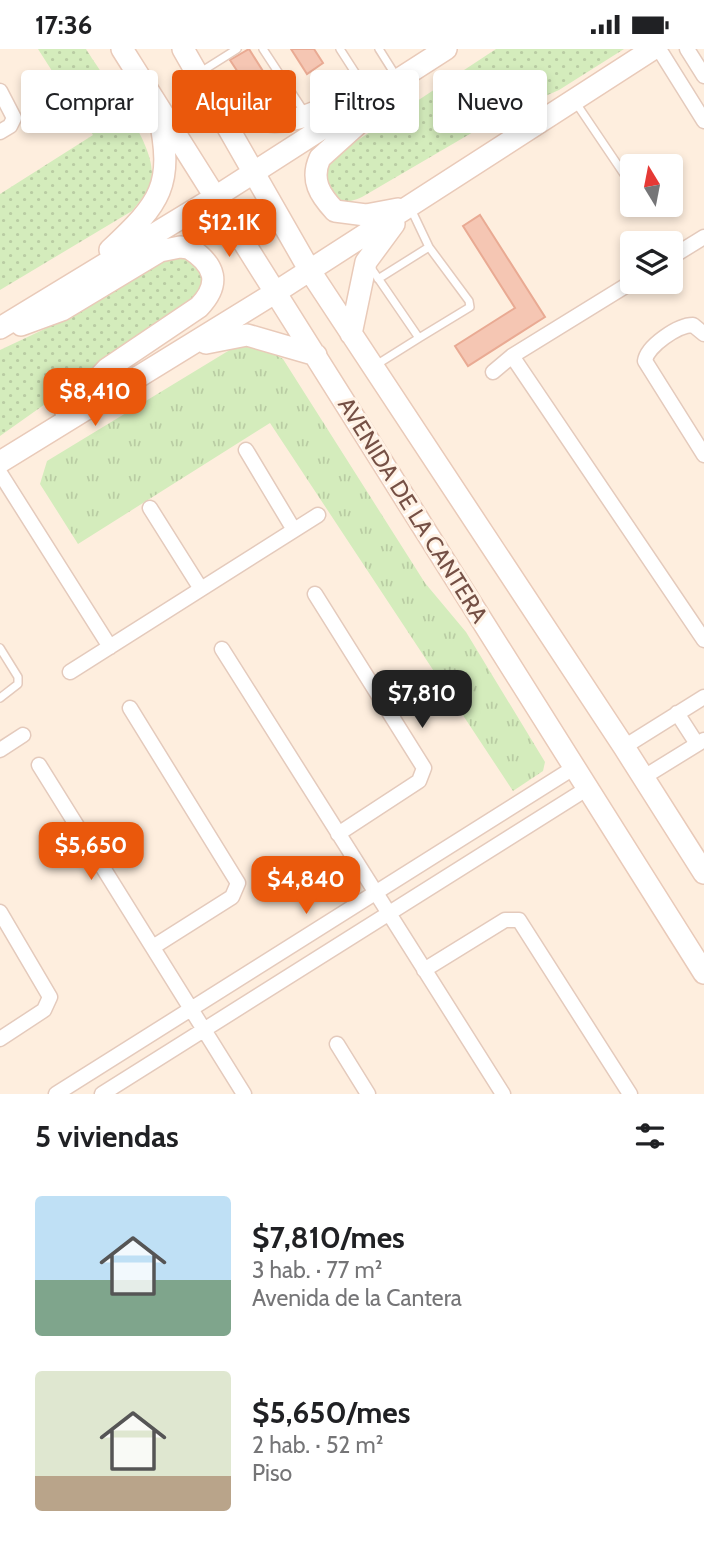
<!DOCTYPE html>
<html lang="es">
<meta charset="utf-8">
<style>
:root{--surface:#fff;--page:#f6f6f6;--text:#202124;--muted:#757577;--accent:#ea580c}
body{margin:0;font-family:Cabin,sans-serif;background:var(--page);color:var(--text);height:100vh;display:flex;flex-direction:column;font-size:26px;white-space:nowrap}
*{box-sizing:border-box;margin:0}
p{font-size:23px;color:var(--muted)}
.icon{flex:none;width:38px;height:38px;fill:none;stroke:currentColor;stroke-width:2;stroke-linecap:round;stroke-linejoin:round}
.map{position:relative;height:1045px;overflow:hidden}
.panel{display:flex;flex-direction:column;background:var(--surface);flex:1}
.panel>*{flex:none}
.banner{position:absolute;left:21px;top:21px;width:663px;height:63px;display:flex;gap:14px}
.needle{width:46px;rotate:350deg}
.fabs{position:absolute;left:620px;top:105px;display:grid;gap:14px}
.fabs a{display:grid;place-items:center;width:63px;height:63px;border-radius:7px;background:var(--surface);box-shadow:0 4px 10px #0003;font-size:35px}
.price{position:absolute;translate:-50% -60px;padding:0 16px;border-radius:14px;background:var(--accent);color:#fff;font-size:23px;line-height:46px;filter:drop-shadow(0 2px 4px #0008)}
.price::after{content:'';position:absolute;left:50%;top:42px;width:21px;height:16px;margin-left:-10px;background:inherit;clip-path:polygon(0 0,100% 0,50% 100%)}
.price.current{background:#222;color:#fff}
ul{padding:0;list-style:none}
li{display:flex;align-items:center;gap:21px;height:175px;padding:0 35px}
li span{display:grid;place-items:center;flex:none;width:196px;height:140px;border-radius:7px;color:#555}
li>.icon{margin-inline-start:auto}
span .icon{width:84px;height:84px;fill:#fffc;stroke-width:1}
li b{font-size:30px}
h2{display:flex;justify-content:space-between;align-items:center;height:84px;padding:0 35px;font-size:30px}
.tag{padding:0 24px;border-radius:7px;background:var(--surface);box-shadow:0 4px 10px #0003;font-size:24px;line-height:63px}
.tag.current{background:var(--accent);color:#fff}
.status{display:flex;justify-content:space-between;align-items:center;height:49px;padding:0 35px;background:var(--surface);direction:ltr}
.status svg{height:19px;fill:currentColor}
.map>svg:first-child{display:block}
.grass{fill:url(#grass-dots)}
.park{fill:url(#park-tufts)}
.building{fill:#f5c6b3;stroke:#e9aa93;stroke-width:2}
.lines{fill:none;stroke-linecap:round;stroke-linejoin:round}
.lane-casing{stroke:#e4cabc;stroke-width:10}
.street-casing{stroke:#e4cabc;stroke-width:17}
.secondary-casing{stroke:#e9cab9;stroke-width:24}
.lane{stroke:#fff;stroke-width:7}
.street{stroke:#fff;stroke-width:14}
.secondary{stroke:#fff;stroke-width:21}
.labels{text-anchor:middle;dominant-baseline:central;stroke-width:6;stroke-linejoin:round;paint-order:stroke}
.street-label{font-size:23px;fill:#755045;stroke:#fff2e5}
</style>
<div class="status"><b>17:36</b><svg viewBox="0 0 49 12"><path d="M0 12V9h3v3zM5 12V6h3v6zM10 12V3h3v9zM15 12V0h3v12zM26 1h20v11H26zM47 4h2v5h-2z"/></svg></div>
<div class="map">
<svg width="704" height="1045" viewBox="0 0 704 1045">
<defs>
<pattern id="grass-dots" width="8" height="8" patternUnits="userSpaceOnUse" patternTransform="scale(1.75)"><rect width="8" height="8" fill="#d4ecbc"/><path d="M2 2h.1M6 6h.1" fill="none" stroke="#b9cca3" stroke-width="1.8" stroke-linecap="round"/></pattern>
<pattern id="park-tufts" width="24" height="20" patternUnits="userSpaceOnUse" patternTransform="scale(1.75)"><rect width="24" height="20" fill="#d4ecbc"/><path d="M3 7l-1-3M5 7V3M7 7l1-3M15 17l-1-3M17 17v-4M19 17l1-3" fill="none" stroke="#b9cca3"/></pattern>
</defs>
<rect width="100%" height="100%" fill="#feeede"/>
<path class="grass" d="M38,0H86C105,31 152,89 152,124C152,139 141,151 132,162L0,241V145L93,86Z
M496,0H624L559,41L504,65L362,148C345,156 336,153 324,140L329,110Z
M174,207L193,209L205,229L199,246L0,387V301L51,277Z"/>
<path class="park" d="M247,298L271,303L283,310L425,534L466,583L545,713L543,722L513,742L270,374L78,495L40,435L47,412L233,299Z"/>
<path class="building" d="M249,0L278,46L268,52L253,46L230,11Z
M291,0H314L323,14L307,25Z
M480,166L545,268L468,317L455,297L515,259L463,177Z"/>
<g class="lines">
<defs>
<path id="lane" d="M263,0L305,64
M340,0L367,42
M379,0L396,27
M199,24L237,0
M576,54L632,137
M410,158L429,198
M369,216L419,289L376,316
M378,230L429,198L469,252L470,258L419,289
M0,599L18,628V635L0,649"/>
<path id="street" d="M659,0L704,72
M687,0L704,27
M0,42L14,69L10,77L0,83
M670,209L704,188
M704,285L693,276C678,276 647,297 645,312L704,406
M512,307L704,591
M493,323L512,307L632,233
M246,401L294,481
M0,424L110,598
M150,459L201,540
M315,545L424,719L419,732L338,785
M222,600L503,1045
M70,623L318,466
M130,659L238,834L232,848L153,898
M677,664L697,695
M624,698L704,648
M0,701L23,686
M39,716L244,1045
M644,728L704,691
M0,863L50,948L44,961L0,990
M424,921L505,871H519L630,1045
M337,995L368,1045
M56,1045L575,718
M102,1045L588,739"/>
<path id="secondary" d="M122,0L704,924
M183,0L310,222L624,698L704,824
M208,39C220,48 232,58 244,65C282,85 323,60 357,44
M381,54L320,109C310,131 320,146 335,162L366,166L398,160
M110,201C161,153 174,137 159,65
M21,276L62,261L160,202L180,198L189,199C216,216 221,235 199,258L107,320L66,364
M0,279L217,147L446,0
M351,285L366,213L394,175
M206,294L247,286L316,306
M0,413L276,243L653,0"/>
</defs>
<use href="#lane" class="lane-casing"/>
<use href="#street" class="street-casing"/>
<use href="#secondary" class="secondary-casing"/>
<use href="#lane" class="lane"/>
<use href="#street" class="street"/>
<use href="#secondary" class="secondary"/>
</g>
<g class="labels">
<g class="street-label">
<text transform="translate(413 461) rotate(58)">AVENIDA DE LA CANTERA</text>
</g>
</g>
</svg>
<div class="fabs">
<a><svg class="needle" viewBox="-14 -14 28 28"><path d="M0-13l5 13h-10z" fill="#e53935"/><path d="M0 13l5-13h-10z" fill="#757577"/></svg></a>
<a><svg class="icon" aria-label="layers" viewBox="0 0 24 24"><path d="M12 4l9 5-9 5-9-5zM3 14l9 5 9-5"/></svg></a>
</div>
<b class="price" style="left:229px;top:210px">$12.1K</b>
<b class="price" style="left:95px;top:379px">$8,410</b>
<b class="price current" style="left:422px;top:681px">$7,810</b>
<b class="price" style="left:91px;top:833px">$5,650</b>
<b class="price" style="left:306px;top:867px">$4,840</b>
<div class="banner">
<a class="tag">Comprar</a>
<a class="tag current">Alquilar</a>
<a class="tag">Filtros</a>
<a class="tag">Nuevo</a>
</div>
</div>
<section class="panel">
<h2>5 viviendas<svg class="icon" aria-label="filters" viewBox="0 0 24 24"><path d="M4 7h16M4 17h16"/><circle cx="9" cy="7" r="2"/><circle cx="15" cy="17" r="2"/></svg></h2>
<ul>
<li><span style="background:linear-gradient(#bfe0f5 60%,#7fa58c 0)"><svg class="icon" aria-label="home" viewBox="0 0 24 24"><path d="M3 11l9-7 9 7M6 9v11h12V9"/></svg></span><div><b>$7,810/mes</b><p>3 hab. · 77 m²</p><p>Avenida de la Cantera</p></div></li>
<li><span style="background:linear-gradient(#dfe7d0 75%,#b9a48a 0)"><svg class="icon" aria-label="home" viewBox="0 0 24 24"><path d="M3 11l9-7 9 7M6 9v11h12V9"/></svg></span><div><b>$5,650/mes</b><p>2 hab. · 52 m²</p><p>Piso</p></div></li>
</ul>
</section>
